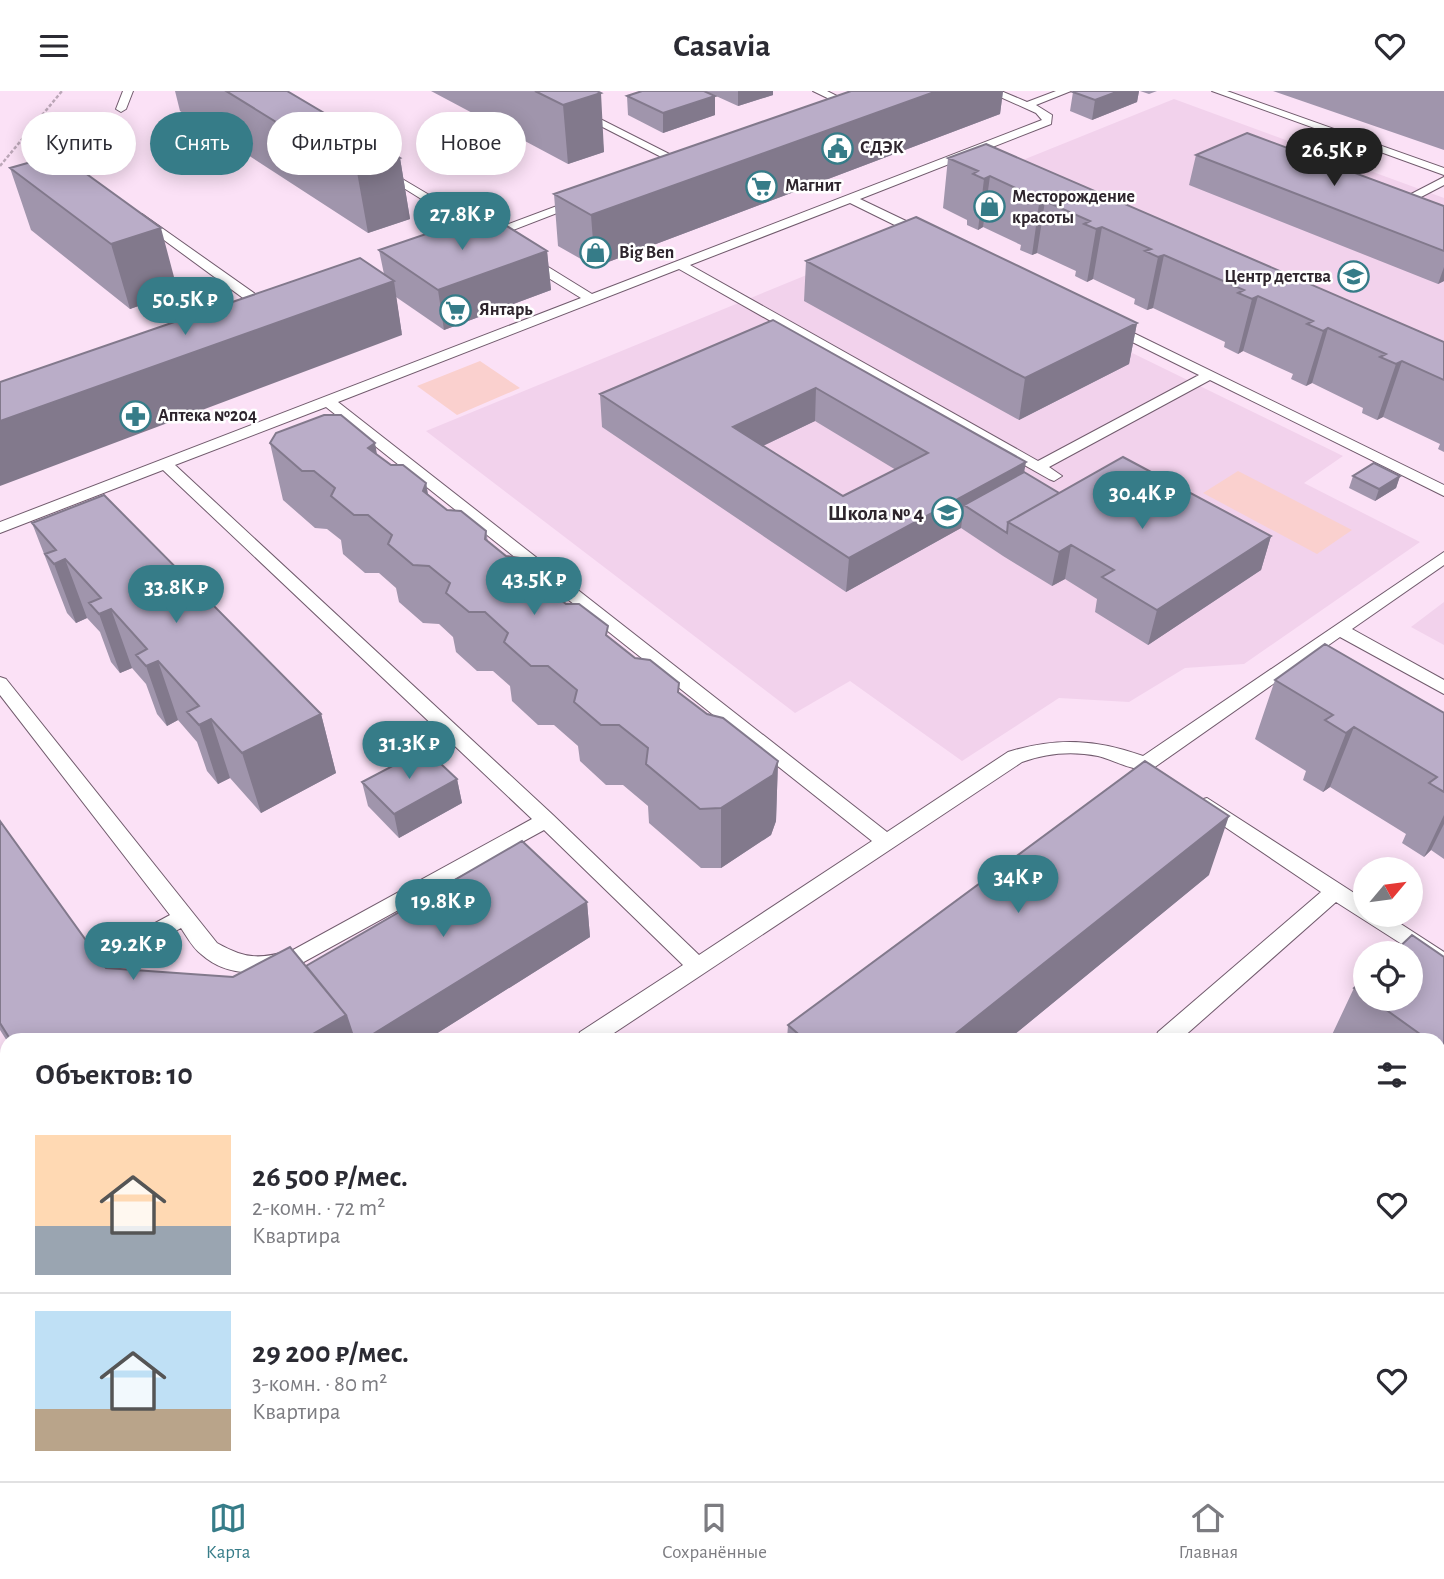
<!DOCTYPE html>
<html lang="ru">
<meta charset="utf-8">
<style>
:root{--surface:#fff;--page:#f7f7f7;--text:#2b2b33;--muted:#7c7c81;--line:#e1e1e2;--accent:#367c88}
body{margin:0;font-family:"Alegreya Sans",sans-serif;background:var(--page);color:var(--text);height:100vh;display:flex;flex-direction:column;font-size:26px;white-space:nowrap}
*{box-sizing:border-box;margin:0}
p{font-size:23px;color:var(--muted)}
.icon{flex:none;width:38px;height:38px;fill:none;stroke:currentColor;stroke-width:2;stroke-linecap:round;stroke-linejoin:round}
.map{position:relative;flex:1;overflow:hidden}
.drawer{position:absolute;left:0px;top:942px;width:1446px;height:450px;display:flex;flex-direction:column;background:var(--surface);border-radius:21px 21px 0 0;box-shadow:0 4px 18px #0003}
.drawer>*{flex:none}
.guide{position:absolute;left:21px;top:21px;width:700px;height:63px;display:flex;gap:14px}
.needle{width:46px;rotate:61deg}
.buttons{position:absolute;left:1353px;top:766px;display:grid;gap:14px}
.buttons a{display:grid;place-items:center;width:70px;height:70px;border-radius:50%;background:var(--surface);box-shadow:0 4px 18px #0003;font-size:35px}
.price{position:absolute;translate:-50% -60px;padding:0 16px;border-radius:24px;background:var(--accent);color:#fff;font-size:23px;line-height:46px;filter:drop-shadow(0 2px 4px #0008)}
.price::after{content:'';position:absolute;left:50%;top:42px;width:21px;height:16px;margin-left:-10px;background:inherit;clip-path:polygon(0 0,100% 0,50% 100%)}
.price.selected{background:#222;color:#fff}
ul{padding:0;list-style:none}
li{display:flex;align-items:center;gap:21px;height:175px;padding:0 35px}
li+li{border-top:2px solid var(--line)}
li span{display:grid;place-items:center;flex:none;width:196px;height:140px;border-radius:0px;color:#555}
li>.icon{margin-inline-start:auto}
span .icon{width:84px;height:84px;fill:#fffc;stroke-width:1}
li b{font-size:30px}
h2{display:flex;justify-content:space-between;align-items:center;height:84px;padding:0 35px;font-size:30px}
.pill{padding:0 24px;border-radius:32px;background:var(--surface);box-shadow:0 4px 18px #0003;font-size:24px;line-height:63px}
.pill.selected{background:var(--accent);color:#fff}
header{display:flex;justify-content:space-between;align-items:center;height:91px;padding:0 35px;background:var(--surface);font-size:32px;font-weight:600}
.dock{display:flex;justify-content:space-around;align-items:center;height:98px;border-top:2px solid var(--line);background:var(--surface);font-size:19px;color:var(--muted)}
.dock a{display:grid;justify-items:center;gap:4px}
.dock .selected{color:var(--accent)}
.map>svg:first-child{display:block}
.built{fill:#f2d2ec}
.green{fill:#fad0ce}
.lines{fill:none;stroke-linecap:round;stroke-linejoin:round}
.service-casing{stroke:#715b6d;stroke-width:2}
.path{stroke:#bca7b8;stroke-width:2.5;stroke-dasharray:3.5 2;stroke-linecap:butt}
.service{fill:#fff;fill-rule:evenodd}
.wall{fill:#a095ac;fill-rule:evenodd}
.shaded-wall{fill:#82798c}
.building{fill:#baadc8;stroke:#82798c;stroke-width:2;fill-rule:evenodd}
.labels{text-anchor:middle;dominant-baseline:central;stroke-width:5;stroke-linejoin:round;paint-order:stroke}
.far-poi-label{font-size:18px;font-weight:bold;fill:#2e252d;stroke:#fff;text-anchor:start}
.poi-label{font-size:21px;font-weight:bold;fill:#2e252d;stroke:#fff;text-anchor:end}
</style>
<header><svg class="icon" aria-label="menu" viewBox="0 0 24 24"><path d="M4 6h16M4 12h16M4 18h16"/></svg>Casavia<svg class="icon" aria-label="heart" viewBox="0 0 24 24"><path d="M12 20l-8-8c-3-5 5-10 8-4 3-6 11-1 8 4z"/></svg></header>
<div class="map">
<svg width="1444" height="1390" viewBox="0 0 1444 1390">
<rect width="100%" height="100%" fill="#fbe1f6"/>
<path class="built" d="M1174,8L1444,107V264L1008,75Z
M897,147L1343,365L1304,392L1420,451L1244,573L1185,577L1129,611L1059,607L962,670L850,590L795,622L426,340Z
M1444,511V554L1411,536Z"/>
<path class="green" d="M480,270L520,297L457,324L417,295Z
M1238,380L1352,439L1317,463L1203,402Z
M1439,1125L1444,1129V1247L1439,1253Z"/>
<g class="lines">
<defs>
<path id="service" d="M123,0H133L126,18L121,21L116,18Z
M532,0H545L691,74L681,76Z
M813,0H827L857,15L848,17Z
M987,0H1001L1027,11L1056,0H1071L1036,14L1052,24L1051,33L860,108L927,140V146H919L850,112L690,174L1038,370L1199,284L1106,238V232L1111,231L1444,394V405L1210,289L1049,376L1062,385L1054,390L1049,388L679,178L338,311L887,741L1008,661C1056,646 1096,648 1143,665L1444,461V474L1352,538L1444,589V603L1340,546L1152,678C1136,682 1114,669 1098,665C1072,660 1047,662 1022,671L605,948H577L580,941L683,874L544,739L300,873C267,883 230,889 201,863C193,857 187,846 181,837L99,883L91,886L83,883L80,877L83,871L170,824L0,604V586L6,588L217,852C247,869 260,868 293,859L532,728L163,379L0,442V431L581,207L524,172V166H532L592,203L1042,29L1036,22ZM326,316L872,750L699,864L553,724L175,374Z
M1212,0H1227L1444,77V84Z
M382,76L490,140L573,109L583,112L487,149L378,81L376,79Z
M1444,86V94L1398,118L1388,115Z
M142,123L275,217V223H265L138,130L136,127Z
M1207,707L1365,809V824H1387L1444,861V880L1336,811L1181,948H1155L1158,941L1321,801L1200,719L1197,714L1200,709Z
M7,1315V1345L0,1348V1318Z
M859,1384H890L892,1390H862Z
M1350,1384H1383L1385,1390H1353Z"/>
</defs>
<use href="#service" class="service-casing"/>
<path class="path" d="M0,75L62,0"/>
<use href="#service" class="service"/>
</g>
<path class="wall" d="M175,0H287L400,67L410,128L368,142L180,20Z
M431,0H597L604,61L568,73Z
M705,0H773V4L738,15Z
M851,0H1003L1000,23L595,176L558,155L554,103Z
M1076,0H1139L1137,11L1092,29L1070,20L1073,1Z
M1140,0H1157L1149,3Z
M1273,0H1444V59Z
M627,5L715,24L663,42L628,24Z
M1196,64L1444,115V190L1438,193L1189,94Z
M948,67L1444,251V361L1438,358L1440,353L1383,326L1377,329L1362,322L1363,317L1312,292L1306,295L1291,288L1293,283L1243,260L1238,263L1224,256L1225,251L1153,217L1147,219L1134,213L1135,208L1093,188L1087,191L1075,185L1076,180L1037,162L1032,164L1020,159L1021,154L983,136L978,139L967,134V129L943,117Z
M10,77L178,201L130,218L31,139Z
M379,159L547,160L551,199L444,239L396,206L402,244L384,183Z
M806,170L1137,232L1129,273L1019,329L804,210Z
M773,229L1059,402L1271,445L1261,479L1148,554L1095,521L1097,508L1065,488L1052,495L1003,465L961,437L846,501L602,336L600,303ZM815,330L896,379L843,405L763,355Z
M270,352L377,364L391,374L426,392L428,403L447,419L486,440L488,451L506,465L543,485L544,495L679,602L707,623L778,670L776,730L771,744L721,777H701L649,732L648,715L623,694H606L580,670L578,655L554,634H538L512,610L510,595L493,580H477L456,561L453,546L439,533L423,532L399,511L396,497L379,482H365L343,463L341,449L327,438L315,437L283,409Z
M1353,385H1400L1396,397L1375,410L1349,397Z
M32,432L321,623L336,682L261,722L230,687L218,693L207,680L197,651L178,629L167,635L157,623L146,593L132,577L120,582L111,571L100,541L87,527L76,532L67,522Z
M1275,589L1444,622V768L1431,759L1424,766L1402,752L1406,743L1330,696L1323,701L1303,689L1306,680L1255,648Z
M457,688L462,712L399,747L368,715L362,691Z
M0,730L106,877L233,886L306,875L587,811L590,846L428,948H7V950L0,939Z
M1209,784L1009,948H787L788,934Z
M1444,866V1041L1438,1037V948H1330L1354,897L1365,887V908H1410Z
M1017,1384H1293L1299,1390H1023Z"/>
<path class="shaded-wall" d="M738,0H773V4L738,15Z
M937,0H1003L1000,23L595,176L591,124Z
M1119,0H1139L1137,11L1092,29L1095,9Z
M601,2L604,61L568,73L563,14Z
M715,5V24L663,42V22Z
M400,67L410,128L368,142L357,81Z
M990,85L983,136L978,139L984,88Z
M1045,110L1037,162L1032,164L1039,113Z
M1102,136L1093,188L1087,191L1096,138Z
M161,137L178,201L130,218L111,153Z
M547,160L551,199L444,239L438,199Z
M1164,164L1153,217L1147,219L1158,166Z
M1444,176V190L1438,193Z
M394,190L402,244L0,395V330Z
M1258,205L1243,260L1238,263L1252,208Z
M1137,232L1129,273L1019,329L1025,287Z
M1328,237L1312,292L1306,295L1323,240Z
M1402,270L1383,326L1377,329L1396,273Z
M816,297L815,330L733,369V336Z
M375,352L385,409L368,357Z
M1026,371L1020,404L964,414L961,437L846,501L849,467Z
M1400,385L1396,397L1375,410L1379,398Z
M426,392L435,450L423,400Z
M1271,445L1261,479L1148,554L1157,519Z
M1071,454L1065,488L1052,495L1059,461Z
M65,468L87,527L76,532L54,473Z
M111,518L132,577L120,582L99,523Z
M158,570L178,629L167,635L146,575Z
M321,623L336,682L261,722L242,662Z
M211,628L230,687L218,693L199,634Z
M1354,636L1330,696L1323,701L1346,642Z
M778,670L776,730L771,744L721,777V717Z
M457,688L462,712L399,747L394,723Z
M1444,724V733L1431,759L1424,766Z
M1229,725L1209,784L1009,948H949Z
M587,811L590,846L428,948H365Z
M346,924L354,948H304Z
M1444,979V985L1438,995V988Z"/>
<path class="building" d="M226,0H287L400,67L357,81Z
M535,0H597L601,2L563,14Z
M642,0H704L715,5L663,22L627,5Z
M851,0H937L591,124L554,103Z
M1076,0H1119L1095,9L1073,1Z
M1247,42L1444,115V160L1196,64Z
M986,53L1444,251V289L1402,270L1396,273L1380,266L1386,263L1328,237L1323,240L1307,233L1313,230L1258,205L1252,208L1238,202L1244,199L1164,164L1158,166L1145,160L1151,158L1102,136L1096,138L1084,133L1090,130L1045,110L1039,113L1027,107L1033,105L990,85L984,88L973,83L978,80L948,67Z
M59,63L161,137L111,153L10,77Z
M916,126L1137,232L1025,287L806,170Z
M494,127L547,160L438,199L379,159L470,128Z
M360,167L394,190L0,330V291Z
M773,229L1026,371L849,467L600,303ZM816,297L928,362L843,405L733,336Z
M324,324H341L375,352L368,357L391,374H403L426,392L423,400L447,419L461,420L486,440L485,448L506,465L520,467L543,485L541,493L566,513H579L608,535L606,544L635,567L650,569L679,592L678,601L707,623L723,627L778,670L773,684L721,717L700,718L646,673L648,657L619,634H601L574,611L577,599L548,575H531L504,551L508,542L485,521H469L446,502L450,492L429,475L413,474L388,453L392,444L368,424H354L331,405L335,397L314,380H302L270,352L276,342Z
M1123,366L1271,445L1157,519L1102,486L1114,479L1071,454L1059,461L1008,431Z
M1374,372L1400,385L1379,398L1353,385Z
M1024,381L1059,402L1008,431L1007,442L964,414Z
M104,404L321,623L242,662L211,628L199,634L187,621L199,615L158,570L146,575L136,564L147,558L111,518L99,523L89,512L101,507L65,468L54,473L45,463L56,459L32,432Z
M1325,553L1444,622V701L1429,692L1437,686L1354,636L1346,642L1325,629L1333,624L1275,589Z
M425,658L457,688L394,723L362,691Z
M1145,670L1229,725L949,948H804L788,934Z
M0,730L106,877L233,886L290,856L346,924L304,948H10L0,932Z
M522,750L587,811L365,948H354L346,924L306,875Z
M1412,844L1444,866V974L1438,971V948H1427L1371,908H1410V863H1392Z
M1365,887V904L1354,897Z
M304,1384H829L834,1390H307Z
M1083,1384H1293L1299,1390H1089Z"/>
<defs>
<symbol id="civic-ring" viewBox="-11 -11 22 22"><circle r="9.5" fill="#fff" stroke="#367c88" stroke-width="1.5"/><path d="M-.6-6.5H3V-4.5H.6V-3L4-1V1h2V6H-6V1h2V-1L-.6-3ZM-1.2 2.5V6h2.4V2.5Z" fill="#367c88"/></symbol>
<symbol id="supermarket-ring" viewBox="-11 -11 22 22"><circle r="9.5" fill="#fff" stroke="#367c88" stroke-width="1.5"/><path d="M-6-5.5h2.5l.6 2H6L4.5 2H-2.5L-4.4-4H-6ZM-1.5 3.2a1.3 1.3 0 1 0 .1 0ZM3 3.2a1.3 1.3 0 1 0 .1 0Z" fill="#367c88"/></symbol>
<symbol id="shop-ring" viewBox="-11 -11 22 22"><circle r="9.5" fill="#fff" stroke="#367c88" stroke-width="1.5"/><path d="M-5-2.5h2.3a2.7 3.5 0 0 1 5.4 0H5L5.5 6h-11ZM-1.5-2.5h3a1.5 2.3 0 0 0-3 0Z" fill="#367c88"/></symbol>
<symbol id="school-ring" viewBox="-11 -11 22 22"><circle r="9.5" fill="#fff" stroke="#367c88" stroke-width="1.5"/><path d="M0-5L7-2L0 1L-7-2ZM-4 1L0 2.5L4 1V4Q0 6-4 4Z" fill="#367c88"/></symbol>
<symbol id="pharmacy-ring" viewBox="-11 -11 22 22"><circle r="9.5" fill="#fff" stroke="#367c88" stroke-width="1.5"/><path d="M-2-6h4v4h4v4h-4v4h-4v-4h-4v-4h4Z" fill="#367c88"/></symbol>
</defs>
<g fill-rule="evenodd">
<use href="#civic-ring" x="820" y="40" width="35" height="35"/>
<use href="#supermarket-ring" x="744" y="78" width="35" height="35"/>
<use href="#shop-ring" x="972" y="98" width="35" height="35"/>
<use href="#shop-ring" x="578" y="144" width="35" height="35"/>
<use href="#school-ring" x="1336" y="168" width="35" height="35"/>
<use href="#supermarket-ring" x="438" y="202" width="35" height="35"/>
<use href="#pharmacy-ring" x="118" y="308" width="35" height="35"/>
<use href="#school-ring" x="930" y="404" width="35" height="35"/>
</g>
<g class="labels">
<g class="far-poi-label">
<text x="860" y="57">СДЭК</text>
<text x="785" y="95">Магнит</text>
<text x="1012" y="106">Месторождение<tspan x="1012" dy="21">красоты</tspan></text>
<text x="619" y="162">Big Ben</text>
<text x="1331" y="186" text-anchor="end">Центр детства</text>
<text x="479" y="219">Янтарь</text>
<text x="158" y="325">Аптека №204</text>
</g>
<g class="poi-label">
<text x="924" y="422">Школа № 4</text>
</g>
</g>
</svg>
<div class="buttons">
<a><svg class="needle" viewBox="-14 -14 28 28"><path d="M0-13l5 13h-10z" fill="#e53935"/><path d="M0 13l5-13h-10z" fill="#7c7c81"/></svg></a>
<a><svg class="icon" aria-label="locate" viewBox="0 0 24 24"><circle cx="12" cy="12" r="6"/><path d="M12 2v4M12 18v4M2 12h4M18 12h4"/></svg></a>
</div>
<b class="price selected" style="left:1334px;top:97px">26.5K ₽</b>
<b class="price" style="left:462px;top:161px">27.8K ₽</b>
<b class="price" style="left:185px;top:246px">50.5K ₽</b>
<b class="price" style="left:1142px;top:440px">30.4K ₽</b>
<b class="price" style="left:534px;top:526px">43.5K ₽</b>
<b class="price" style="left:176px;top:534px">33.8K ₽</b>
<b class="price" style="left:409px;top:690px">31.3K ₽</b>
<b class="price" style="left:1018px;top:824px">34K ₽</b>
<b class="price" style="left:443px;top:848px">19.8K ₽</b>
<b class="price" style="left:133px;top:891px">29.2K ₽</b>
<div class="guide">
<a class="pill">Купить</a>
<a class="pill selected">Снять</a>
<a class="pill">Фильтры</a>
<a class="pill">Новое</a>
</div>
<section class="drawer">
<h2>Объектов: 10<svg class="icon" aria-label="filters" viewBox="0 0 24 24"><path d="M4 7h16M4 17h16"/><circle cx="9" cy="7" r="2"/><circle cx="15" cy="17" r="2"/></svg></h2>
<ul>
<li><span style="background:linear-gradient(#ffd9b3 65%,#9aa5b1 0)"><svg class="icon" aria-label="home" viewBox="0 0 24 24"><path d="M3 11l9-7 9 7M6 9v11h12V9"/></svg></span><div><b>26 500 ₽/мес.</b><p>2-комн. · 72 m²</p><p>Квартира</p></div><svg class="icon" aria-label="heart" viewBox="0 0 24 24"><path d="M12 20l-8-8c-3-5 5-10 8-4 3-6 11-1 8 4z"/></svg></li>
<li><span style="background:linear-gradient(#bfe0f5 70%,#b9a48a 0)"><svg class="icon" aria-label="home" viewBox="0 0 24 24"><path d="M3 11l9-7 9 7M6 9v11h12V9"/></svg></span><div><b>29 200 ₽/мес.</b><p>3-комн. · 80 m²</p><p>Квартира</p></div><svg class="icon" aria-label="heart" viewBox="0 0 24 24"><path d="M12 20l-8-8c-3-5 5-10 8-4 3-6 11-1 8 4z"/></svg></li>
</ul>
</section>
</div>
<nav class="dock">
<a class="selected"><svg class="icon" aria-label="map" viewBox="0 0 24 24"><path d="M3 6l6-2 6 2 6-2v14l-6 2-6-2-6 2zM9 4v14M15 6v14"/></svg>Карта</a>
<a><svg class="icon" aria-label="saved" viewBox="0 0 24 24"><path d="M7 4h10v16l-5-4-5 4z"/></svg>Сохранённые</a>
<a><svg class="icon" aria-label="home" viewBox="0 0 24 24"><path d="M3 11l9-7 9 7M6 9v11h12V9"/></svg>Главная</a>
</nav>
